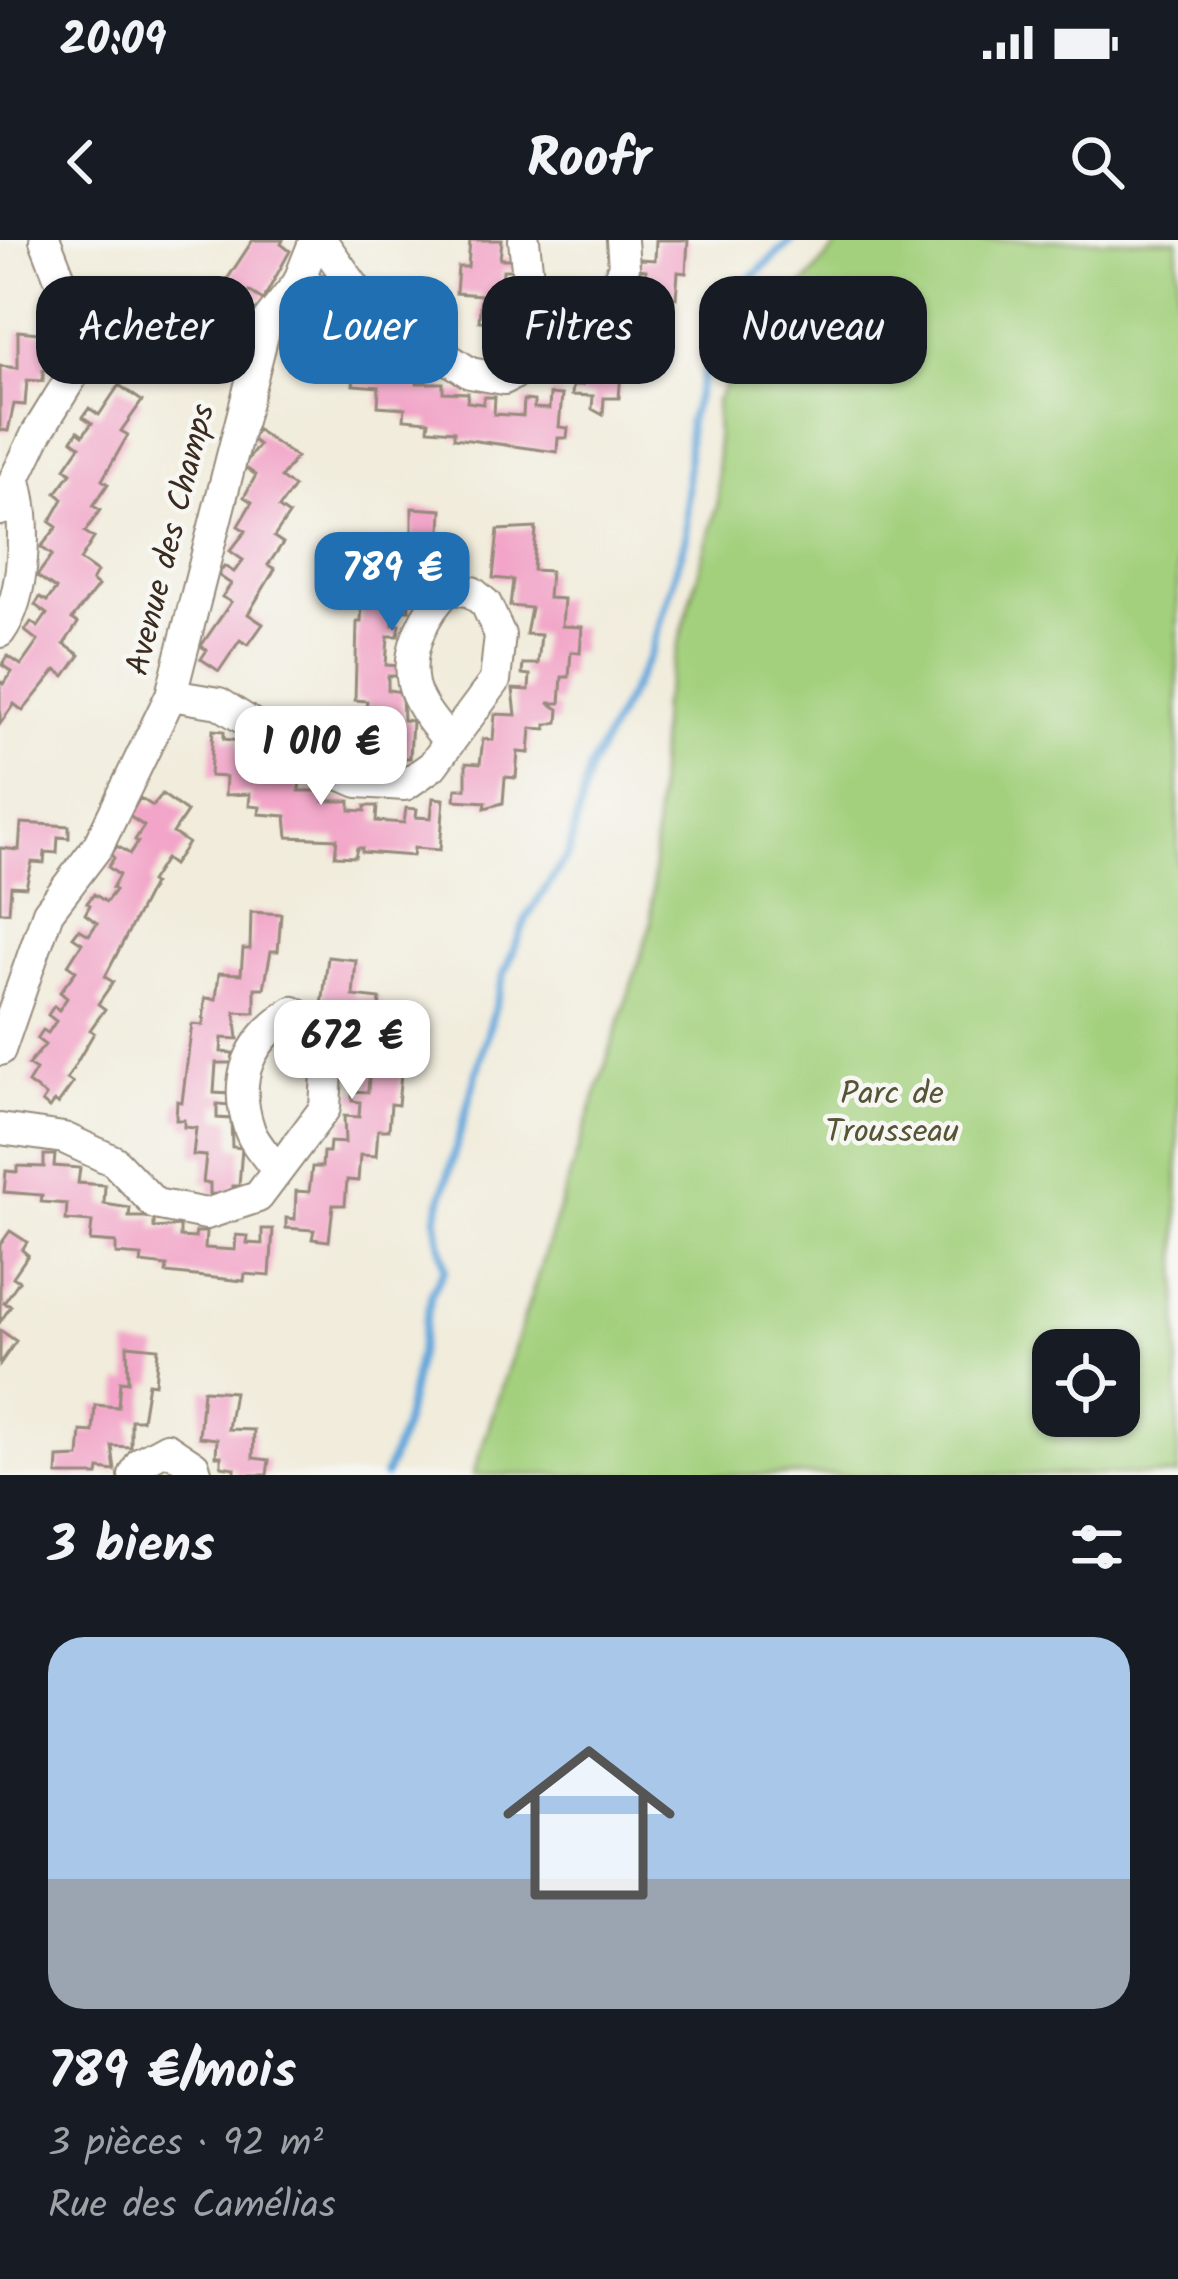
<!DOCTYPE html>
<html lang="fr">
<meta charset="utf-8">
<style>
:root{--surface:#171b24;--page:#20242c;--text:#f1f3f6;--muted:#9ea1a6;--accent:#1f6fb2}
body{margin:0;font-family:Kalam,sans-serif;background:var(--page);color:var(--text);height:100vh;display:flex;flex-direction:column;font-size:45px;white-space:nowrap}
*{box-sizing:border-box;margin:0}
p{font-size:39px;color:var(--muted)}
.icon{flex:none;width:66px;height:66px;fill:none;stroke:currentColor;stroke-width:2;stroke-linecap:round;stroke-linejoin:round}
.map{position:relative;height:1235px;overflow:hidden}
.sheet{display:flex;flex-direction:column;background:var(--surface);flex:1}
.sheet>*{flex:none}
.guide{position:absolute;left:36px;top:36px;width:1107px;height:108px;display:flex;gap:24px}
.buttons{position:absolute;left:1032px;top:1089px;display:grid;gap:24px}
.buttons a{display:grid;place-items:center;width:108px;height:108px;border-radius:24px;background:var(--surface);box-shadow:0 3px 9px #0004;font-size:60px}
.price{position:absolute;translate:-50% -102px;padding:0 27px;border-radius:24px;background:#fff;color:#222;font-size:39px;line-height:78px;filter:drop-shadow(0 3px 6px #0008)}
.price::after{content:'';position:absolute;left:50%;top:72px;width:36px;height:27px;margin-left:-18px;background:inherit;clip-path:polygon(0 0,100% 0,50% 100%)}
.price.active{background:var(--accent);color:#fff}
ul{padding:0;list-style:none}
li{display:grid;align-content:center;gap:24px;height:636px;padding:0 48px}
li span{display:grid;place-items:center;height:372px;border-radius:36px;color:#555}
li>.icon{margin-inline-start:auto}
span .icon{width:216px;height:216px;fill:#fffc;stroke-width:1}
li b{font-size:51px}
h2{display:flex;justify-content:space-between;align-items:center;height:144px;padding:0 48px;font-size:51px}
.tag{padding:0 42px;border-radius:36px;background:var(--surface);box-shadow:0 3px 9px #0004;font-size:42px;line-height:108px}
.tag.active{background:var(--accent);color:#fff}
.status{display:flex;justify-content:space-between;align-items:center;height:84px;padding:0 60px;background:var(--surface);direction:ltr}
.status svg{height:33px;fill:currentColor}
header{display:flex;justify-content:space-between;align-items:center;height:156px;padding:0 48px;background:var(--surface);font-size:54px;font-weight:700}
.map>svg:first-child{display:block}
.green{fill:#a3d07d;stroke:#6f7d4e;stroke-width:3;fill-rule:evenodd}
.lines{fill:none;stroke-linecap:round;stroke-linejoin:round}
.stream{stroke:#66a8da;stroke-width:8}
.building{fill:#f2a5c8}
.minor-casing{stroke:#968b7c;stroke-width:34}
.minor{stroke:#fff;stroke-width:30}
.labels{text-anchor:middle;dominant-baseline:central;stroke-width:9;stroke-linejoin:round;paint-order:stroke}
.street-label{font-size:33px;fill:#3b2a1e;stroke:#f6f6f2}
.park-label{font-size:33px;fill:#555436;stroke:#f6f6f2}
</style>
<div class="status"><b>20:09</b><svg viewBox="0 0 49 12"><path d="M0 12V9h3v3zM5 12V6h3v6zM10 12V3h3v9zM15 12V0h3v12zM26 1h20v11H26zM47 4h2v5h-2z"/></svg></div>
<header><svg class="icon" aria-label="back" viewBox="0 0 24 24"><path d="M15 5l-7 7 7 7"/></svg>Roofr<svg class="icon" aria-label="search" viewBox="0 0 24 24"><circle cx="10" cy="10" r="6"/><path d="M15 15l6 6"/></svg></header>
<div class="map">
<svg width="1178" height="1235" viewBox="0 0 1178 1235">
<rect width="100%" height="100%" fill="#f6f6f2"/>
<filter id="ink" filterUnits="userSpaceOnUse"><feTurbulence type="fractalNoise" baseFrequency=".00833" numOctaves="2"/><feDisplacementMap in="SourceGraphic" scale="24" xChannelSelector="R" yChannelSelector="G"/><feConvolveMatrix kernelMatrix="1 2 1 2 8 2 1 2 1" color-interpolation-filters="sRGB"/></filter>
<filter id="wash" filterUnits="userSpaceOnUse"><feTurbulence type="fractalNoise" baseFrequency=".004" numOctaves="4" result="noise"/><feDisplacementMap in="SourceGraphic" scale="48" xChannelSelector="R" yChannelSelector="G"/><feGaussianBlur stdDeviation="2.7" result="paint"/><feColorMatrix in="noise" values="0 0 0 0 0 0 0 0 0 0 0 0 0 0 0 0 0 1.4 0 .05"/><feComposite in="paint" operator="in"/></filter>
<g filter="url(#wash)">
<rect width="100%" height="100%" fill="#f1ecdb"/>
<path class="green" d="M842,0H1178V1235H473L651,684L661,467L718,262L716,161L748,109ZM1053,1110H1119V1176H1053Z"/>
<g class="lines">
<path class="stream" d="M385,1235L403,1189L432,1051L445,1029L436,979L504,734L527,677L569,613L589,530L650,415L686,298L689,182L727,61L792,0"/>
</g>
<g id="blocks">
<path class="building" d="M253,0H283L281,4L290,11L263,60L249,51L226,85L216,56Z
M470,0H502L500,19H515L514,30H503L502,44L517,46L516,73L527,74L524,111H516V122L495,120L498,83L479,81L481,55L456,53L458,27H468Z
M656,0H688L686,33L678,32L676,58L664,57L662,83H647L645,108L634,107L632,133L621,132L619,158H604L603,175L592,169L593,156L572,155L573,145H582L586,119H596L599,94H609L611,69L632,70L629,44L645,45L646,30L639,29L640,19L655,20Z
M333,76L343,77L342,92L367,94L366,110L394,111L393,130L418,133L417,143H443V152L468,153L467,162L483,164L484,157H495L494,174L523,176L524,160L534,161V168L549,169L550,154L562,155L559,187L568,188L567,198H558L557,212L454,198V191L428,189L429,181L404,179L405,168L378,166L379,147L353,145L355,131L329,128L330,121H294L296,90L332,93Z
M132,79L148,80L168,94L175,108L162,126H145L126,114L119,97Z
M18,91L50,94L47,130H43V141L27,140L25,165L14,164L8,191L0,190V126L18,128Z
M119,145L142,161L121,191L128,195L102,240L108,244L93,266L100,270L85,292L94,298L80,320L97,332L92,341L98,346L72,379L78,383L64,404L80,415L65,436L56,430L23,471L14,464L0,484V441L4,444L12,432L2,425L8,416L21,425L38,401L25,391L31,382L38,387L47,374L35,365L40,357L47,361L56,349L37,336L52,315L41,307L57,287L50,282L63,259L56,253L71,233L65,228L80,206L72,200L78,191L83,195L92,183L83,177L89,168L99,175Z
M257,190L296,217L281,238L294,247L279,268L289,275L274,297L283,303L268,325L275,329L248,374L263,384L248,405L240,400L219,431L201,419L207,410L201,406L231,362L222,357L231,344L218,335L224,326L234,332L243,320L230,311L246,291L238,286L252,262L244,257L256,235L243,226L259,205L251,199Z
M412,268L442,270L440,308H437L436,320L426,319V345L407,344L409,370H393V385H400L398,396H388L386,425L400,426V436H388V450L402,452L403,480L412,481L410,518H403L402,527L381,526L384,489L364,488L367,461L355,460L357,382H361L362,356H373L375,330L387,331L389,305L412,307Z
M536,288L533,330L550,331L548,358L564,359L562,386L582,387L580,413L571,412L569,437H562L560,463H548L559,469L558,482L546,485V489L531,488L529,513L518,512L516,538L505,537L503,563L485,568L486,562L455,560L456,549H466V523L480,524L483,499L493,500L495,474L516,475L513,449L529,450L530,435L522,434L523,424H538L541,395L526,394L531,368L510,366L513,340L493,338L498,290Z
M213,490L224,491V499L239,501V508H249V517L264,518L263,528L273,529V538L300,537L299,551H325L324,561H350V570L365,571V566H377L376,581L404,583L406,568L417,569L416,577L431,578L433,558L444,559L440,610L414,608L413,616L362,612V608H357L355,617L335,616L337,599L288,597L286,576L259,574L260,567L249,566L250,554L225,555L226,537L210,536Z
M162,554L187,572L173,593L188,603L173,625L165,619L150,642L153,644L105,737L113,742L98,764L105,769L90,790L94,793L67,839L73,843L58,864L54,861L49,868L42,862L46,856L28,843L36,830L28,825L45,805L37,799L43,790L48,793L56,781L48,775L54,766L59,770L67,758L60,752L76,731L68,725L82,703L73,697L79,689L89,695L97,683L85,674L90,665L87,663L94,654L106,662L115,650L112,648L119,635L108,627L114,618L111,615L117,606L130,614L138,602L135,600L144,586L129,576L140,558L153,566Z
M21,583L69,586V598L58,597L57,613L45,612L44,623L32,622L26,647L11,646L9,672H0V608L19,610Z
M251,672L281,674L278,711H271L264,748H255V773L235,772L238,799L222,798L221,812L233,813L232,823H216L214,853L230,854L229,865L217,864V878L231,879L232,907L242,908L239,946H232L231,955L210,954V943H203L206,916L193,915L196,888L184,887V880H176L177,861L182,862L192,784L203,785L205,758L216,759L219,733L241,734L243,709H250Z
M328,717L356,720L353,756L380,759L377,786L393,787L391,812L403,813L398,865L391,864L389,890H378L376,916L360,915L358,941L347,940L345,965H333L329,1001L312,999L314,990L286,988V978L295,979L296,951L309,952L312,927H322L323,912H329L330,902L345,903L344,876L359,877L360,862L352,861V851L368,852L370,822L355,820L360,795L339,793L341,767L322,766Z
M44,915H55L54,926L80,928L78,943L105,945L104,964L130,968L129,977H154V988L180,986V997L195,998L196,992H206L205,1008L235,1010L236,995L248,996L247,1003L262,1004V989H273L270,1036L245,1034L244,1041L166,1033L167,1026L141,1023L142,1016L116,1014V1003L90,1001L92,982L66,980L67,964L41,962L42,955L4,952L6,931L17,932V926L44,927Z
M10,991L27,1002L22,1010L28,1015L13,1037L19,1041L4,1063L11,1066L0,1082V1005Z
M0,1090L16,1101L0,1124Z
M127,1105L158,1108L155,1144L148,1143L142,1180H131V1207L112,1206L115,1231L99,1229L98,1235H57L58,1218L79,1217L81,1191L93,1192L95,1165L118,1167L120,1141L128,1142Z
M203,1150L234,1152L228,1189L254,1190L253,1218L269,1220L267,1235H235V1228L221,1226V1216H216L217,1199L199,1197Z"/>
</g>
</g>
<g filter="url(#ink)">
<use href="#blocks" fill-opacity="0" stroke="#968b7c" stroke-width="3"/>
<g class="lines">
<defs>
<path id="minor" d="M321,0L367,65
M524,0L528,38L564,100
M298,43L367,65L470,133L504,139L555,113L564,100L603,70L624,27L622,0
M0,270L37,193L74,133L80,90L45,0
M0,392C26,356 28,279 15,238
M171,455L219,463L310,521L358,542L405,545L432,526L495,441L500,395L486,364L472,352L450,348C425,371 406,409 413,444C418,466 436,485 449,502
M0,810L48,672L98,606L171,455L266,83L298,43L315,0
M0,889L64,898L114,921L155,964L206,974L258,957L325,868L328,815L313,783L293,772C250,799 232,837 249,888C253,902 267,916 276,929
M134,1235L141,1222L167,1208L194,1226L197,1235"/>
</defs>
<use href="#minor" class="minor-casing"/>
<use href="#minor" class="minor"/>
</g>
</g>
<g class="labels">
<g class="street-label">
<text transform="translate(172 300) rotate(-76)">Avenue des Champs</text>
</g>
<g class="park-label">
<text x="892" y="855">Parc de<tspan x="892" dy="38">Trousseau</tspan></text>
</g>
</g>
</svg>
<div class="buttons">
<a><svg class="icon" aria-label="locate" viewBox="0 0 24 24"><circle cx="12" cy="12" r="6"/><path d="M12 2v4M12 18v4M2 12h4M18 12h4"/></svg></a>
</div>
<b class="price active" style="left:392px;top:394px">789 €</b>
<b class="price" style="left:321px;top:568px">1 010 €</b>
<b class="price" style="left:352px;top:862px">672 €</b>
<div class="guide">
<a class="tag">Acheter</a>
<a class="tag active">Louer</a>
<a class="tag">Filtres</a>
<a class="tag">Nouveau</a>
</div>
</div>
<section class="sheet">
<h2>3 biens<svg class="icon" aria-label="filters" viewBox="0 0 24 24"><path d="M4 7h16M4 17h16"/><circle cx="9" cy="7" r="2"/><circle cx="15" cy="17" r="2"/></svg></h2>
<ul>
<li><span style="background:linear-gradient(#a9c7e8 65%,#9aa5b1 0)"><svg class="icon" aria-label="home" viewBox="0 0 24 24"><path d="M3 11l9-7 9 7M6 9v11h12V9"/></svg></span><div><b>789 €/mois</b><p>3 pièces · 92 m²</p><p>Rue des Camélias</p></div></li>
</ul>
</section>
